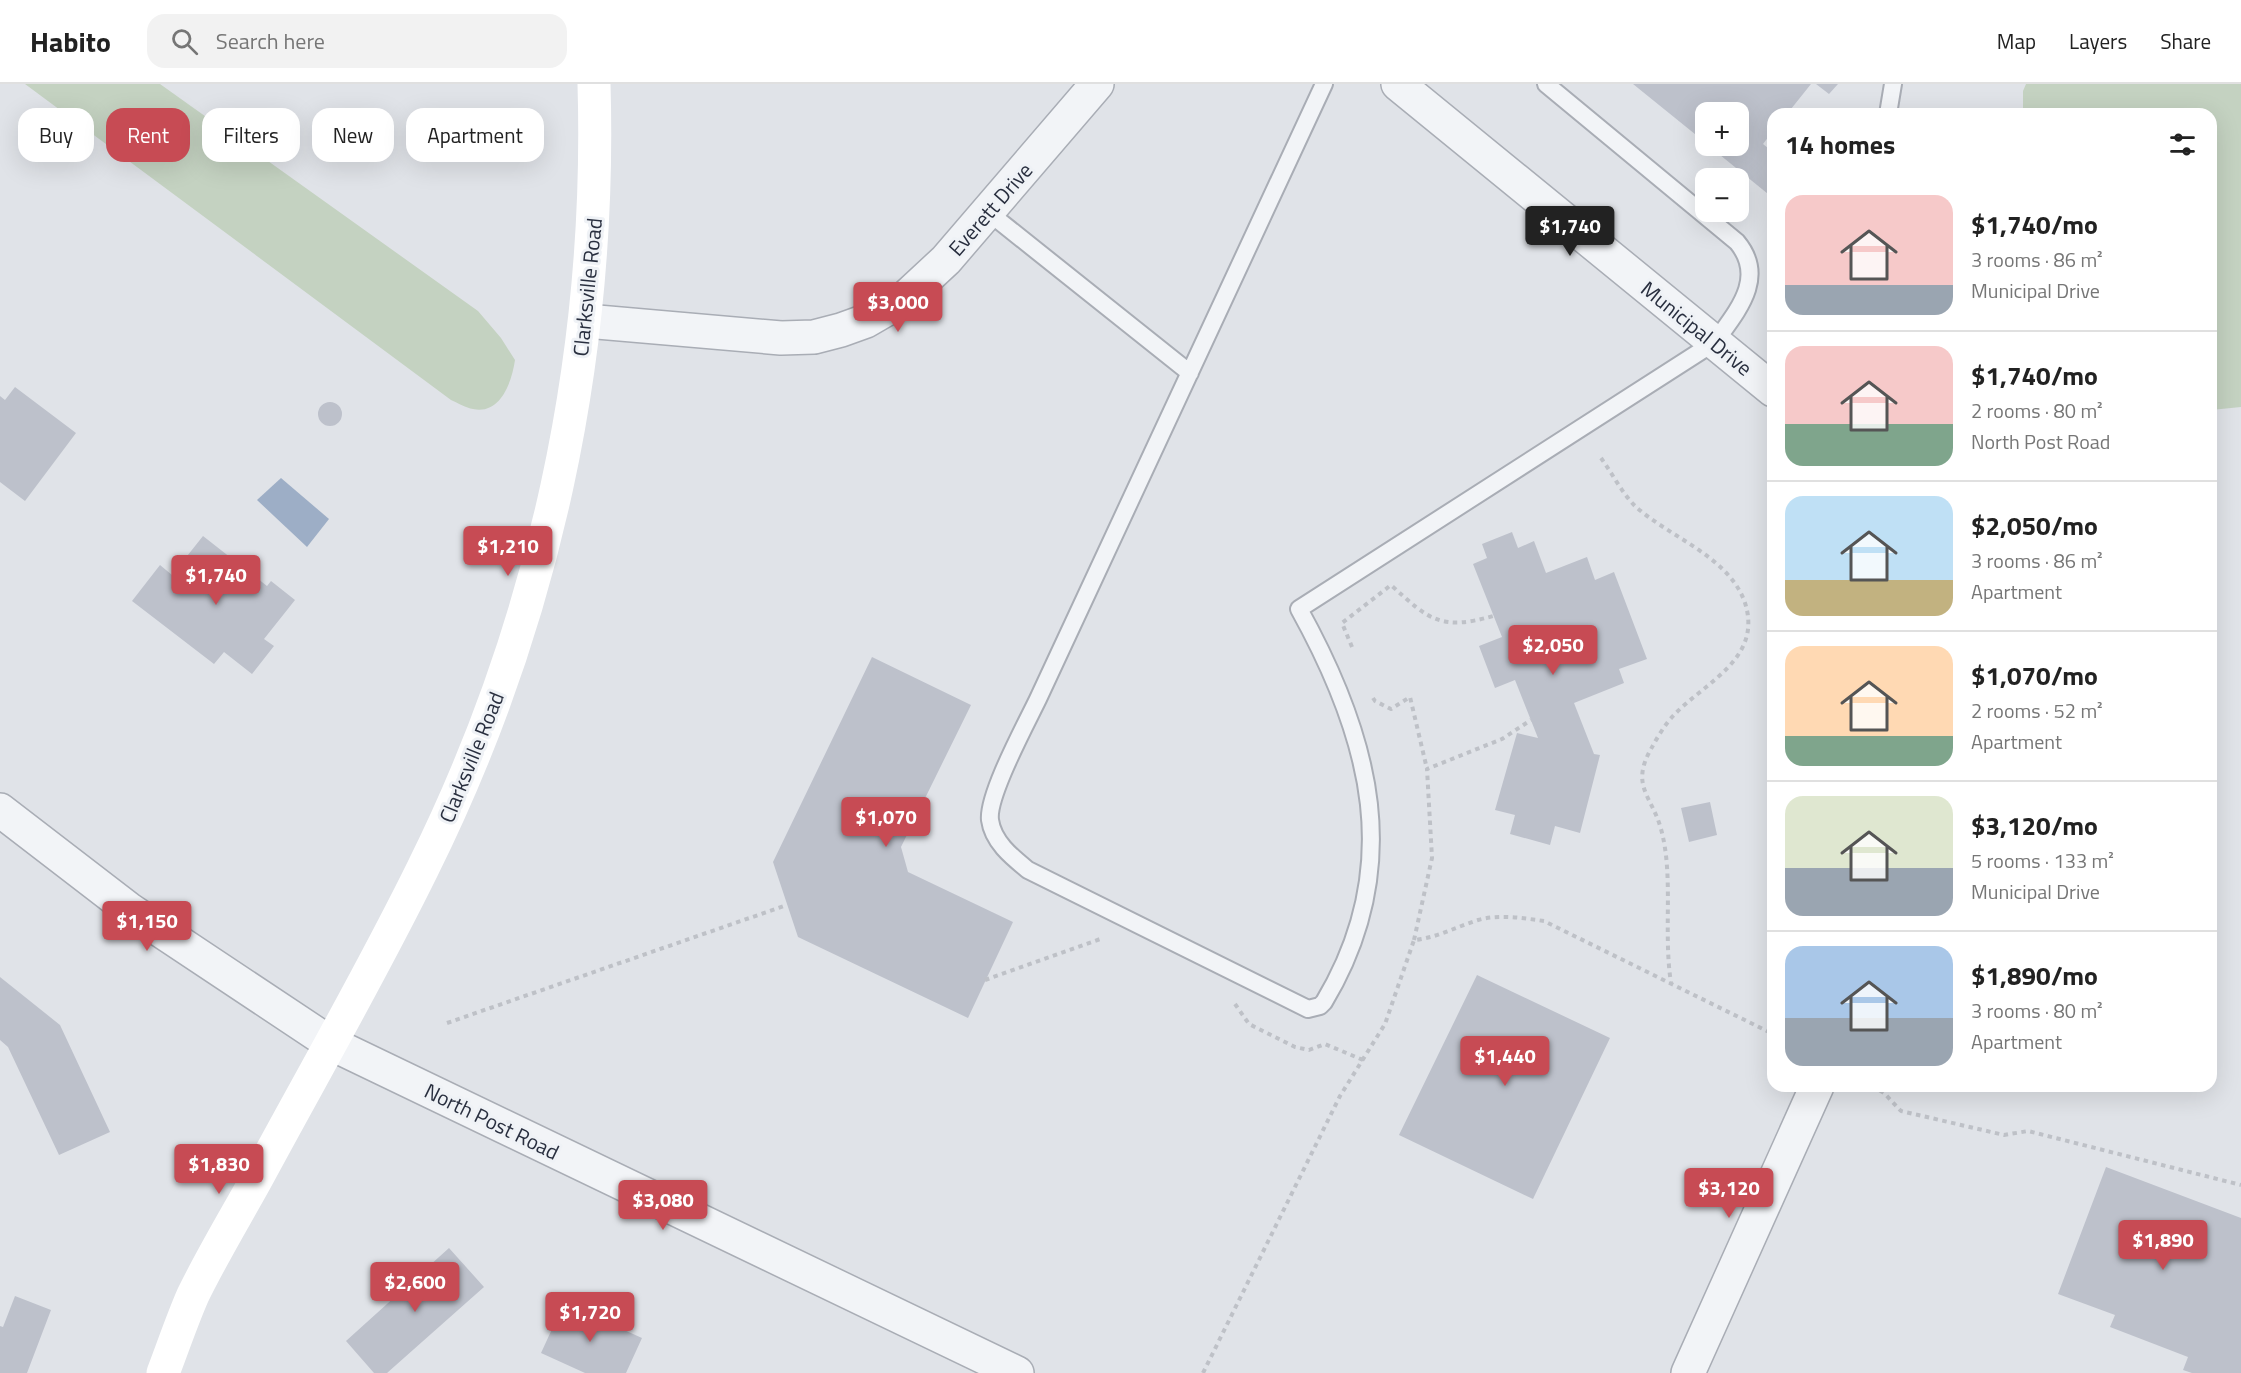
<!DOCTYPE html>
<meta charset="utf-8">
<style>
:root{--surface:#fff;--page:#f2f2f2;--text:#222;--muted:#767676;--line:#e0e0e0;--accent:#c74b54}
body{margin:0;font-family:"Titillium Web",sans-serif;background:var(--page);color:var(--text);height:100vh;display:flex;flex-direction:column;font-size:22px;white-space:nowrap}
*{box-sizing:border-box;margin:0}
p{font-size:20px;color:var(--muted)}
.icon{flex:none;width:33px;height:33px;fill:none;stroke:currentColor;stroke-width:2;stroke-linecap:round;stroke-linejoin:round}
.map{position:relative;flex:1;overflow:hidden}
.side{position:absolute;left:1767px;top:24px;width:450px;height:984px;display:flex;flex-direction:column;background:var(--surface);border-radius:18px;box-shadow:0 6px 24px #0002}
.side>*{flex:none}
.top-card{position:absolute;left:18px;top:24px;width:570px;height:54px;display:flex;gap:12px}
.controls{position:absolute;left:1695px;top:18px;display:grid;gap:12px}
.controls a{display:grid;place-items:center;width:54px;height:54px;border-radius:12px;background:var(--surface);box-shadow:0 6px 24px #0002;font-size:30px}
.price{position:absolute;translate:-50% -51px;padding:0 14px;border-radius:6px;background:var(--accent);color:#fff;font-size:20px;line-height:39px;filter:drop-shadow(0 2px 3px #0008)}
.price::after{content:'';position:absolute;left:50%;top:36px;width:18px;height:14px;margin-left:-9px;background:inherit;clip-path:polygon(0 0,100% 0,50% 100%)}
.price.active{background:#222;color:#fff}
ul{padding:0;list-style:none}
li{display:flex;align-items:center;gap:18px;height:150px;padding:0 18px}
li+li{border-top:2px solid var(--line)}
li span{display:grid;place-items:center;flex:none;width:168px;height:120px;border-radius:18px;color:#555}
li>.icon{margin-inline-start:auto}
span .icon{width:72px;height:72px;fill:#fffc;stroke-width:1}
li b{font-size:26px}
h2{display:flex;justify-content:space-between;align-items:center;height:72px;padding:0 18px;font-size:26px}
.chip{padding:0 21px;border-radius:18px;background:var(--surface);box-shadow:0 6px 24px #0002;font-size:21px;line-height:54px}
.chip.active{background:var(--accent);color:#fff}
header{display:flex;align-items:center;gap:36px;box-sizing:border-box;height:84px;padding:0 30px;background:var(--surface);border-bottom:2px solid var(--line)}
header strong{font-size:28px}
nav{display:flex;gap:33px;margin-inline-start:auto;font-size:21px}
.search{width:420px;height:54px;background:var(--page);display:flex;align-items:center;gap:15px;box-sizing:border-box;padding:0 21px;border-radius:18px;color:var(--muted);font-size:22px}
.map>svg:first-child{display:block}
.green{fill:#c4d2c1}
.water{fill:#9daec6}
.building{fill:#bdc1cb}
.lines{fill:none;stroke-linecap:round;stroke-linejoin:round}
.lane-casing{stroke:#a9adb5;stroke-width:20}
.street-casing{stroke:#a9adb5;stroke-width:36}
.path{stroke:#bec1c7;stroke-width:4;stroke-dasharray:4.5 4.5;stroke-linecap:butt}
.lane{stroke:#f2f4f7;stroke-width:16}
.street{stroke:#f2f4f7;stroke-width:33}
.secondary{stroke:#fff;stroke-width:33}
.labels{text-anchor:middle;dominant-baseline:central;stroke-width:6;stroke-linejoin:round;paint-order:stroke}
.street-label{font-size:21px;fill:#292f3f;stroke:#eff2f6}
</style>
<header>
<strong>Habito</strong>
<div class="search"><svg class="icon" aria-label="search" viewBox="0 0 24 24"><circle cx="10" cy="10" r="6"/><path d="M15 15l6 6"/></svg>Search here</div>
<nav><a>Map</a><a>Layers</a><a>Share</a></nav>
</header>
<div class="map">
<svg width="2241" height="1289" viewBox="0 0 2241 1289">
<rect width="100%" height="100%" fill="#e0e3e8"/>
<path class="green" d="M25,0H160L478,227L501,254L515,276C512,297 501,331 473,325C466,324 458,319 451,316Z
M2026,0H2241V323L2211,326V30H2023V7Z"/>
<path class="water" d="M281,394L329,435L307,463L257,416Z"/>
<path class="building" d="M1633,0H1811L1787,30H1773V47L1763,60L1773,68V114L1709,62H1738V28H1706V59Z
M1816,0H1838L1829,10Z
M15,303L76,349L25,417L0,398V312L5,316Z
M318 330a12 12 0 1 1 24 0a12 12 0 1 1-24 0Z
M1512,448L1518,464L1534,457L1546,489L1587,473L1595,496L1614,488L1647,575L1619,585L1624,599L1574,619L1594,670L1600,671L1580,749L1555,742L1550,761L1510,750L1515,731L1495,726L1517,649L1538,654L1515,596L1495,604L1479,562L1502,553L1473,480L1487,474L1482,460Z
M203,452L267,502L271,497L295,516L264,555L274,562L252,590L224,568L214,580L132,517L160,481L172,491Z
M872,573L971,621L901,763L908,788L1013,838L968,934L798,853L773,778Z
M1710,718L1717,751L1689,758L1681,724Z
M1477,891L1610,954L1533,1115L1399,1051Z
M0,893L60,941L110,1048L59,1071L8,963L0,956Z
M2106,1083L2241,1134V1289H2192L2183,1286L2188,1273L2110,1243L2115,1231L2058,1210Z
M449,1164L484,1203L387,1289H374L346,1257Z
M15,1212L51,1226L27,1289H0V1242L3,1243Z
M564,1219L642,1254L626,1289H585L541,1269Z"/>
<g class="lines">
<defs>
<path id="lane" d="M1324,0L1038,615C1026,640 987,712 990,736C993,758 1012,773 1028,786L1308,925L1320,922L1324,918C1405,783 1371,655 1299,525L1715,258C1737,227 1767,194 1737,158L1546,0
M1888,30L1893,0
M988,128L1190,289"/>
<path id="street" d="M1398,0L1773,306
M586,237L781,254L814,253L841,246L866,237L904,215L946,176L1097,0
M0,726L130,826L330,959L1017,1289
M1688,1289L1817,1002"/>
</defs>
<use href="#lane" class="lane-casing"/>
<use href="#street" class="street-casing"/>
<path class="path" d="M1601,374C1612,389 1622,409 1635,422C1669,453 1726,471 1744,516C1765,574 1705,598 1674,631C1665,640 1657,654 1651,665C1630,702 1652,712 1661,745C1674,792 1663,848 1671,899
M1352,563L1342,539L1391,501C1429,536 1441,547 1493,532
M1373,614L1375,617L1391,625L1410,613L1427,685
M1414,856L1432,774L1427,685L1502,655L1531,636
M985,896L1103,854
M1235,920L1249,940L1295,963L1309,966L1325,960L1363,976
M447,939L787,821
M1872,1002L1884,1009L1901,1027L2004,1051L2028,1047L2241,1101
M1203,1289L1340,1012L1385,940L1414,856C1436,854 1456,843 1478,836C1499,830 1523,834 1544,837L1773,950"/>
<use href="#lane" class="lane"/>
<use href="#street" class="street"/>
<path class="secondary" d="M163,1289C173,1263 182,1236 193,1211C212,1172 235,1134 256,1096C312,992 371,890 423,784C544,540 602,272 594,0"/>
</g>
<g class="labels">
<g class="street-label">
<text transform="translate(990 125) rotate(-49)">Everett Drive</text>
<text transform="translate(587 203) rotate(-84)">Clarksville Road</text>
<text transform="translate(1697 244) rotate(39)">Municipal Drive</text>
<text transform="translate(471 673) rotate(-68)">Clarksville Road</text>
<text transform="translate(492 1037) rotate(26)">North Post Road</text>
</g>
</g>
</svg>
<div class="controls">
<a>+</a>
<a>−</a>
</div>
<b class="price active" style="left:1570px;top:173px">$1,740</b>
<b class="price" style="left:898px;top:249px">$3,000</b>
<b class="price" style="left:508px;top:493px">$1,210</b>
<b class="price" style="left:216px;top:522px">$1,740</b>
<b class="price" style="left:1553px;top:592px">$2,050</b>
<b class="price" style="left:886px;top:764px">$1,070</b>
<b class="price" style="left:147px;top:868px">$1,150</b>
<b class="price" style="left:1505px;top:1003px">$1,440</b>
<b class="price" style="left:219px;top:1111px">$1,830</b>
<b class="price" style="left:1729px;top:1135px">$3,120</b>
<b class="price" style="left:663px;top:1147px">$3,080</b>
<b class="price" style="left:2163px;top:1187px">$1,890</b>
<b class="price" style="left:415px;top:1229px">$2,600</b>
<b class="price" style="left:590px;top:1259px">$1,720</b>
<div class="top-card">
<a class="chip">Buy</a>
<a class="chip active">Rent</a>
<a class="chip">Filters</a>
<a class="chip">New</a>
<a class="chip">Apartment</a>
</div>
<section class="side">
<h2>14 homes<svg class="icon" aria-label="filters" viewBox="0 0 24 24"><path d="M4 7h16M4 17h16"/><circle cx="9" cy="7" r="2"/><circle cx="15" cy="17" r="2"/></svg></h2>
<ul>
<li><span style="background:linear-gradient(#f6c9c9 75%,#9aa5b1 0)"><svg class="icon" aria-label="home" viewBox="0 0 24 24"><path d="M3 11l9-7 9 7M6 9v11h12V9"/></svg></span><div><b>$1,740/mo</b><p>3 rooms · 86 m²</p><p>Municipal Drive</p></div></li>
<li><span style="background:linear-gradient(#f6c9c9 65%,#7fa58c 0)"><svg class="icon" aria-label="home" viewBox="0 0 24 24"><path d="M3 11l9-7 9 7M6 9v11h12V9"/></svg></span><div><b>$1,740/mo</b><p>2 rooms · 80 m²</p><p>North Post Road</p></div></li>
<li><span style="background:linear-gradient(#bfe0f5 70%,#c2b280 0)"><svg class="icon" aria-label="home" viewBox="0 0 24 24"><path d="M3 11l9-7 9 7M6 9v11h12V9"/></svg></span><div><b>$2,050/mo</b><p>3 rooms · 86 m²</p><p>Apartment</p></div></li>
<li><span style="background:linear-gradient(#ffd9b3 75%,#7fa58c 0)"><svg class="icon" aria-label="home" viewBox="0 0 24 24"><path d="M3 11l9-7 9 7M6 9v11h12V9"/></svg></span><div><b>$1,070/mo</b><p>2 rooms · 52 m²</p><p>Apartment</p></div></li>
<li><span style="background:linear-gradient(#dfe7d0 60%,#9aa5b1 0)"><svg class="icon" aria-label="home" viewBox="0 0 24 24"><path d="M3 11l9-7 9 7M6 9v11h12V9"/></svg></span><div><b>$3,120/mo</b><p>5 rooms · 133 m²</p><p>Municipal Drive</p></div></li>
<li><span style="background:linear-gradient(#a9c7e8 60%,#9aa5b1 0)"><svg class="icon" aria-label="home" viewBox="0 0 24 24"><path d="M3 11l9-7 9 7M6 9v11h12V9"/></svg></span><div><b>$1,890/mo</b><p>3 rooms · 80 m²</p><p>Apartment</p></div></li>
</ul>
</section>
</div>
